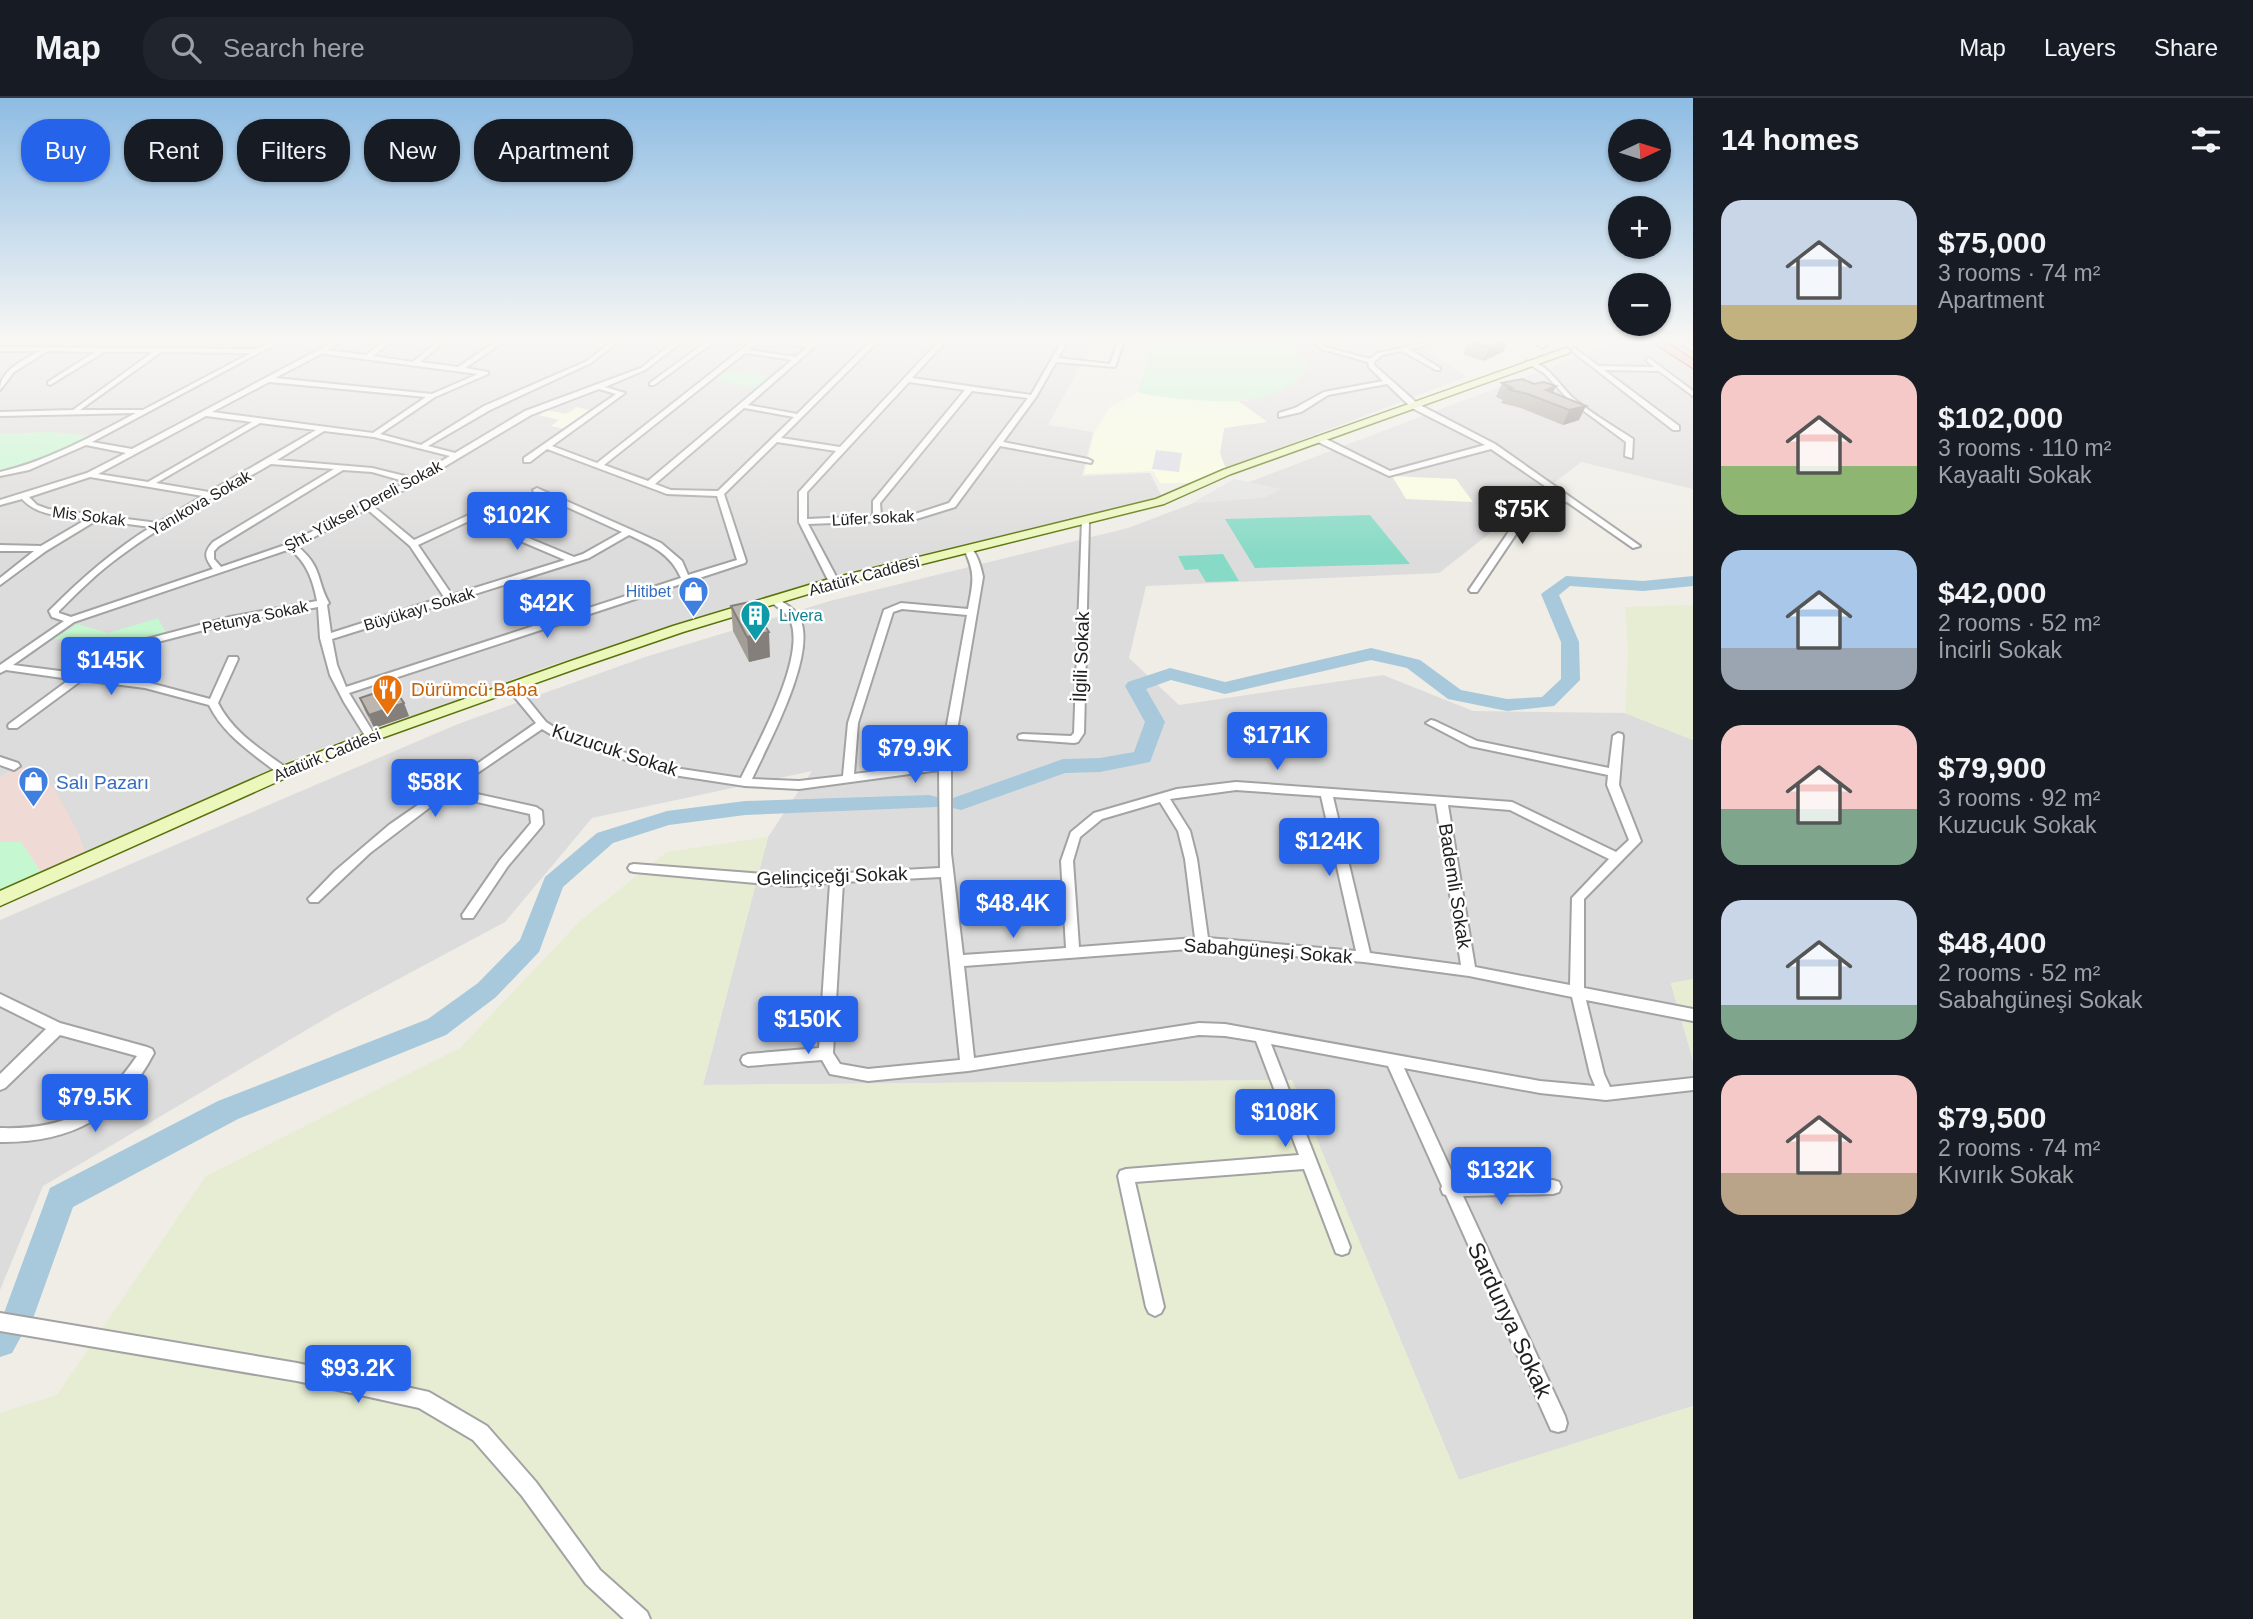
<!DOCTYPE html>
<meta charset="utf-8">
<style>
:root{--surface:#171b24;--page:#20242c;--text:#f1f3f6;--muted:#9ea1a6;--line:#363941;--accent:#2563eb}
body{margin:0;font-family:Helvetica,sans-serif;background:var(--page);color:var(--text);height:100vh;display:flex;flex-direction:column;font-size:26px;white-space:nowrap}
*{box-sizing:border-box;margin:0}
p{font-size:23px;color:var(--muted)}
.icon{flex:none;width:38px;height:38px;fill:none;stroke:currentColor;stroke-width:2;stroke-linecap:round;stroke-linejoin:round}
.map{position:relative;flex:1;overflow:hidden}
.details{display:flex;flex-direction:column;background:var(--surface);width:560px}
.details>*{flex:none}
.top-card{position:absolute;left:21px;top:21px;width:665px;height:63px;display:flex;gap:14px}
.needle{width:46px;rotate:86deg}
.fabs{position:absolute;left:1608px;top:21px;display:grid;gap:14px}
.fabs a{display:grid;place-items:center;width:63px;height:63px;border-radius:50%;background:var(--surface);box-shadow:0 2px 5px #0004;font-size:35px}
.price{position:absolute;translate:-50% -60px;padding:0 16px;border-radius:7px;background:var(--accent);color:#fff;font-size:23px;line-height:46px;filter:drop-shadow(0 2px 4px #0008)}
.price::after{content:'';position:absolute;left:50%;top:42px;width:21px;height:16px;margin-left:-10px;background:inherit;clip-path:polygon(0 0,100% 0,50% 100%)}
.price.active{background:#222;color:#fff}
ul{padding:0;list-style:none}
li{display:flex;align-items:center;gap:21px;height:175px;padding:0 28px}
li span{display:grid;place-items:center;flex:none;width:196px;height:140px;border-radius:21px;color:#555}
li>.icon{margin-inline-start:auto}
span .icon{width:84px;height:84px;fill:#fffc;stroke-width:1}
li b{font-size:30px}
h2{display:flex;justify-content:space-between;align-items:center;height:84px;padding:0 28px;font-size:30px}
.chip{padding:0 24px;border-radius:28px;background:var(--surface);box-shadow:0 2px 5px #0004;font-size:24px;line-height:63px}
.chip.active{background:var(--accent);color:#fff}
header{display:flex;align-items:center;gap:42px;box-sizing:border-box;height:98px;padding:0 35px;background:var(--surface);border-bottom:2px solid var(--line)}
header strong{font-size:33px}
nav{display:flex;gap:38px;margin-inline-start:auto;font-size:24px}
.search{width:490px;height:63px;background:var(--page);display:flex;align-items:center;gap:18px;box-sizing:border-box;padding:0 24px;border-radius:28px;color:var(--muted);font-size:26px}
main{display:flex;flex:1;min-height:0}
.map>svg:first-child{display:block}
.residential{fill:#dddcdc}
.commercial{fill:#efdad6}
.education{fill:#fafee0}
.farmland{fill:#e7edd2}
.park{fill:#c5f7d0}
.pitch{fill:#87dac5}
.parking{fill:#e3e3e3}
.plaza{fill:#dbdae5}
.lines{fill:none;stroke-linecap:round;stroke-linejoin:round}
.river{fill:#a8c8db;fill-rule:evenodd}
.minor-casing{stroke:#a3a3a3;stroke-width:4}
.secondary-casing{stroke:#59720a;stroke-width:3}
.trunk-casing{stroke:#d32d50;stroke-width:3}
.minor{fill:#fff;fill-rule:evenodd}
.secondary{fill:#ecf7bc;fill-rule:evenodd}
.trunk{fill:#edb89c;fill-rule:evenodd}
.wall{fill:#a29d96}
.shaded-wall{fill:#847f7a}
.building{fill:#bcb6af;stroke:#847f7a;stroke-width:2}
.labels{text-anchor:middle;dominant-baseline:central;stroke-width:5;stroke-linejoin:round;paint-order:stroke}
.far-street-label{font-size:16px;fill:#1f1f1f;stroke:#fff}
.far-shop-label{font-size:16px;fill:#366cbe;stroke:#fff;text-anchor:end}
.far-culture-label{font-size:16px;fill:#0d838f;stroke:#fff;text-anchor:start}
.street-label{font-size:19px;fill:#1f1f1f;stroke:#fff}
.food-label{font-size:19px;fill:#c56008;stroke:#fff;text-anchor:start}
.shop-label{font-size:19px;fill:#366cbe;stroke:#fff;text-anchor:start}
.near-street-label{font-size:23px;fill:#1f1f1f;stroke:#fff}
</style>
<header>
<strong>Map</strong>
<div class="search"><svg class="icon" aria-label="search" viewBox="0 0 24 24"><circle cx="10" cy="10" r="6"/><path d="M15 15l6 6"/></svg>Search here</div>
<nav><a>Map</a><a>Layers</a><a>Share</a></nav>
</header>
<main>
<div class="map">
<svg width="1693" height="1521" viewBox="0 0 1693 1521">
<rect width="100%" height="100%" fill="#efede6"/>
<path class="residential" d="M0,243H1094L1048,327L1093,334L1082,378L1150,375L1162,399L845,475L555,566L301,658L86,758L77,732L18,667L0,680Z
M1286,243H1413L1466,279L1225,371L1220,355L1224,330L1266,323L1238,303H1248L1308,266Z
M1620,243H1693V391L1581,364L1439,475L1146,488L1129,560L1179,607L1383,577L1473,613L1625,615L1693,642V881L1671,886L1693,962V1308L1459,1382L1292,982L703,987L768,739L812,673L592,720L505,824L335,915L43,1088L0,1192V822L458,626L645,559L830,503L1128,430Z"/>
<path class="commercial" d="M18,667L54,690L77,732L86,758L42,776L21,744H0V680Z"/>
<path class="education" d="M1138,294L1177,301L1238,303L1267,324L1224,330L1220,355L1227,374L1205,385H1160L1153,373L1084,376L1094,336L1109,310Z
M577,309L597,314L569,332L551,328L559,322L539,317L547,312L566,316Z
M1392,378L1456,381L1473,404L1406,401Z"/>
<path class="farmland" d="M1693,507V642L1625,615L1628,553L1625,509Z
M768,739L703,987L1292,982L1459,1382L1693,1308V1521H0V1315L57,1297L206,1078L460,950L581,822L667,754Z
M1693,881V962L1671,885Z"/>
<path class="park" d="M1153,243H1286L1308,266C1285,318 1193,302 1148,297L1138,294Z
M727,272L772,279L759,290L714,283Z
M50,334L93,338L41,362L0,375V336Z
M158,520L166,535L136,546L54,541L77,526L108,535Z
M0,744H21L42,776L0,798Z"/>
<path class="pitch" d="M1370,417L1410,466L1255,470L1225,421Z
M1223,456L1239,483L1206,484L1198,471L1185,472L1178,458Z"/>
<path class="parking" d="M1234,381L1282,391L1264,400L1192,405Z"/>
<path class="plaza" d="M1156,352L1182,355L1179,374L1152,371Z"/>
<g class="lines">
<path class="river" d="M1566,478L1643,483L1693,478V488L1643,493L1570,488L1559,497L1579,544L1580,582L1554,608L1507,613L1448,601L1407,570L1371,562L1225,596L1171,582L1146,591L1165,624L1150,664L1100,674L1065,675L961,712L953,710L950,705L953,700L1063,661L1100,660L1134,654L1145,624L1125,588L1128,584L1170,570L1225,584L1371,550L1420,562L1461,592L1507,601L1542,599L1561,581V544L1541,496Z
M929,697L937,699L940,704L937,709L745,717L669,727L613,745L563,789L539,854L496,899L446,937L238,1021L73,1109L31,1226L22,1231L23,1235L12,1255L0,1259V1221L6,1219L4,1215L50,1090L218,1003L428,921L478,885L520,842L545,779L597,735L667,713L745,703Z"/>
<defs>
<path id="minor" d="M273,243H281L92,344L132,351L335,243H343L327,252L366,257L384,243H392L373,258L413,264L438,243H445L420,264L458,269L497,243H505L465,270L488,274V276L435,299L380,336L421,347L484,308L587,263L612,243H619L591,265L490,312L428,348L455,355L525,313L641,270L675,243H683L645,272L605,289L625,295L552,348L597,365L752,243H759L749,252L796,259L807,249L780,243L811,246L814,243H821L748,307L797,316L871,243H878L781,340L840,349L939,243H946L912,280L1031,297L1062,243H1068L1058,260L1110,266L1118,243H1124L1115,269L1056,264L1036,299L1003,344L1088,361L1092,363L1091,365L1000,348L955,409L913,422L808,426L839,484L834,487L829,484L799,424V394L836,353L777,344L724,396L746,463L745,465L349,595L376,639L375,641H367L344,604L330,577L320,540L318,509L231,525L146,547L141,544L143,542L230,519L317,503C313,482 307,465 290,451L74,524L13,567L146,584L210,601L228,561L229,559H237L238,561L218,605C233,635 262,652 288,671L290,674L288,677H280C254,656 224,638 209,607L145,590L82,582L17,630H9L8,628L9,626L70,581L6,572L0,575V567L64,523L52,519L49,513L51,511C82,480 114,452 151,429L97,422L46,453L0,487V480L34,453H0V447L41,448L87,421C64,418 39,419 22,401L0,407V402L87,375L126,355L86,347L29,372L0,378V374C48,363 92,338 136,315L0,318V314L73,312L153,254H104L50,287L48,286V284L95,254L48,253L14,274L0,292C0,272 24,262 39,253H0V249L257,251ZM161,254L251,255L143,312H80ZM323,255L325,256L478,276L432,296L275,280ZM745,255L792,262L648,383L604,367ZM269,284H270L426,299L373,335L212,314ZM909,284L965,292L873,403V418L807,421V394ZM599,291L616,296L524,360V364H530L547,351L667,396L717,398L737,462L688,477L682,463L661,445L537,390L533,392L534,394L622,434L583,456L574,459L471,416L414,442L373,408L417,385L531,317ZM972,293L1028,300L949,405L912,417L881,418L880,405ZM744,310L794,319L718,393L671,392L655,386ZM206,318L252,324L148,384L98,376ZM260,325L316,332L209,394L156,385ZM324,333L374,339L450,358L413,380L372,370L277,362ZM271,366L334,371L213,444C203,455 205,460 213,471L71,519L59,515V513C78,494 97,475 119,459C167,423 219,396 271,366ZM343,372L372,374L407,384L288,446L221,469L214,461V453L219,448ZM90,379L203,398L158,425L48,411L37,407L29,399ZM367,411L410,448L444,499L331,535L327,507L329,505C316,482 323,469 297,448ZM471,422L565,462L452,497L418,447ZM629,437C651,447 671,456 681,480L346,589L337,567L332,541L589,460Z
M707,243H715L654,287H650V285Z
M1314,243H1321L1325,249L1370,261L1378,255L1430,244V246L1409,251L1440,270V272H1436L1402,253L1382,257L1374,264V267L1418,306L1495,346L1640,448L1633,450L1567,404L1535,408L1477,494H1471L1469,492L1529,404L1561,399L1491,351L1389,378L1316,343V339H1322L1390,373L1485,347L1412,310L1387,286L1328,297L1301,314L1279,319V315L1295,310L1324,294L1383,283L1369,269L1368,264L1321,251Z
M1677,243H1685L1693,248V253Z
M1574,250L1599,268L1654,269L1646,262L1649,260L1693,293V298L1659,273L1604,272L1679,328V332H1673L1572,253L1571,252Z
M1527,263C1547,264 1559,287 1573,300C1591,315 1613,328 1633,341L1632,360L1625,358L1626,344L1569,302L1544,275L1527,265Z
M1082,422L1089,424L1084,635L1078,644L1074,645L1019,641L1018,639L1019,637L1023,636L1071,638L1074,635Z
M968,448C977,453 981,469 983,479L951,668V755L963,857L1066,850L1061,763L1071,734L1094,715L1177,691L1236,684L1512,704L1616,754L1629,742L1607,687L1608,677L1470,648L1426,625L1431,622L1435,623L1477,643L1609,670L1613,638L1618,635L1622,636L1623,638L1619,687L1641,743L1584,801V890L1693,911V923L1586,902L1604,976L1610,989L1693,980V992L1606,1002L1540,995L1404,970L1456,1083L1553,1082L1559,1084L1561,1089L1559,1094L1553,1096L1463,1098L1565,1318L1567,1325L1565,1332L1558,1334L1551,1332L1446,1097L1443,1096L1441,1091L1442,1088L1388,968L1271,946L1350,1149L1348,1155L1342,1157L1336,1155L1304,1071L1135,1084L1164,1209L1161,1215L1155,1218L1149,1215L1146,1209L1118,1078L1120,1073L1126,1071L1299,1057L1256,943L1225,938L1199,937L968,973L868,983L830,976L822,962L748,968L743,966L741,962L743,958L748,956L819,950L830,785L790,788L634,774L630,773L628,770L630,767L634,766L790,778L940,770L939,672L799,691L745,688L667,676L552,637L542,631L454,691L536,709L542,713L543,726L541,729L508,768L473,820H463L462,817L500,762L531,725L530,716L446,697L370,755L318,804H310L308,801L335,773L389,727L536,625L508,591V587H516L546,624L560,633L668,669L741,680C758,645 805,561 791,524C788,516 779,510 772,505L770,503L775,500C784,504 796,512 800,521C817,557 768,646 752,681L799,683L843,678L848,625L884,512L901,505L968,511C973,483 976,477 964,451ZM902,511L967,517L940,665L854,676L858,625L893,514ZM1236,692L1321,698L1356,853L1208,840L1197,761L1190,733L1170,701ZM1333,699L1436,706L1461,867L1370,855ZM1160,704L1178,733L1185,761L1195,840L1079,849L1073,763L1080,739L1102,721ZM1448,707L1510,712L1609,761L1572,800L1570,887L1475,869ZM941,779L960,962L868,971L840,966L833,955L843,784ZM1202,850L1364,864L1469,878L1572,899L1590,976L1595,988L1540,983L1225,926L1199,925L974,960L964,868Z
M0,659L18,665L20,668L14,672L0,667Z
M0,896L60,925L147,949L152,951L154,955C121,1019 70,1045 0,1044V1030C66,1032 99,1013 137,958L60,937L5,990L0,992V976L46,931L0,908Z
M0,1215L297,1265L429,1294L487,1328L536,1384L600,1472L647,1514L650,1521H624L586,1486L522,1398L473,1342L419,1310L297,1283L0,1233Z"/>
<path id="secondary" d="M1532,243H1543L1547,247L1542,250Z
M1566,250L1571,253L1569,255L1231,376L1164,406L838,487L683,534L578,570L376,642L290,678L0,808V793L278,670L366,636L568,564L673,528L829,481L1156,401L1223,372Z"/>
<path id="trunk" d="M1651,243H1664L1693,262V270Z"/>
</defs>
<use href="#minor" class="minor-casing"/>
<use href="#secondary" class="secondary-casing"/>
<use href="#trunk" class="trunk-casing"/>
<use href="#minor" class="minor"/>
<use href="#secondary" class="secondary"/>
<use href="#trunk" class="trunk"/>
</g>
<path class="wall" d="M1468,243H1507L1503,254L1483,263L1463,256Z
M1502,285L1534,286L1556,288L1553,295L1579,322L1563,327L1521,310L1501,305L1503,302L1496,299Z
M731,508L770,559L749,564L733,533Z
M360,600L409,618L374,630L365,613Z"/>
<path class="shaded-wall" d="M1503,243H1507L1503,254L1483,263L1489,250Z
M1556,288L1549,302L1546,292Z
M1586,308L1579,322L1563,327L1569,312Z
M769,534L770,559L749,564L747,539Z
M404,605L409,618L374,630L369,617Z"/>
<path class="building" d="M1470,243H1503L1489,250Z
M1522,281L1534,286L1544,284L1556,288L1546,292L1586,308L1569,312L1528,296L1507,291L1512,290L1502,285Z
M749,504L769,534L747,539L731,508Z
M393,589L404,605L369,617L360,600Z"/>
<linearGradient id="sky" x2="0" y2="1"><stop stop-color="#8ebce3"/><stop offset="0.53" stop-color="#f8f7f4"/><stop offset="1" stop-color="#f8f7f4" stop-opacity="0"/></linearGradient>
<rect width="1693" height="456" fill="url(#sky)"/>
<defs>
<symbol id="shop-pin" viewBox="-11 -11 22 30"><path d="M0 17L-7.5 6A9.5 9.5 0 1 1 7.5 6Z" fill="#3f7fe0" stroke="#fff"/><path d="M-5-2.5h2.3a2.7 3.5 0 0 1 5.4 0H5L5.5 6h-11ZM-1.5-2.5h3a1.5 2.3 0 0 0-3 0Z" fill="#fff"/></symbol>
<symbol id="building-pin" viewBox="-11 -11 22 30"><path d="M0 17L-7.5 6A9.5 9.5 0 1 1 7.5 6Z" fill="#0f9aa8" stroke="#fff"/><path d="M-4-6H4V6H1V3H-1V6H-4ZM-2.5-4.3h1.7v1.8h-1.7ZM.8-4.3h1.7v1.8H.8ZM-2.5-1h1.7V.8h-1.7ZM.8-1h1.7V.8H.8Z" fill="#fff"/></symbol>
<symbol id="restaurant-pin" viewBox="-11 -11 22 30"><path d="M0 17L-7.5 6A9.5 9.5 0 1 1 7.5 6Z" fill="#e8710a" stroke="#fff"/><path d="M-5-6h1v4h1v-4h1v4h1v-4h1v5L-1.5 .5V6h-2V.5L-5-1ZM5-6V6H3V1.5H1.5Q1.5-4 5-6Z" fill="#fff"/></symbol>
</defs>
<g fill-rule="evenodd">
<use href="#shop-pin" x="676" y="476" width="35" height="47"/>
<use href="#building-pin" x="738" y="500" width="35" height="47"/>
<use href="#restaurant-pin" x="370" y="574" width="35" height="47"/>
<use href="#shop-pin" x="16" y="666" width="35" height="47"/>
</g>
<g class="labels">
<g class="far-street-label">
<text transform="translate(200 405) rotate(-30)">Yanıkova Sokak</text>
<text transform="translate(363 408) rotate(-28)">Şht. Yüksel Dereli Sokak</text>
<text transform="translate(89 418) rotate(7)">Mis Sokak</text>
<text transform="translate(873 420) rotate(-3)">Lüfer sokak</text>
<text transform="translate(864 478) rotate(-15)">Atatürk Caddesi</text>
<text transform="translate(419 511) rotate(-17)">Büyükayı Sokak</text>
<text transform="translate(255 519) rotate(-12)">Petunya Sokak</text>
<text transform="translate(327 657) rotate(-22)">Atatürk Caddesi</text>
</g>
<g class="far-shop-label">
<text x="671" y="493">Hitibet</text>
</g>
<g class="far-culture-label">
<text x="779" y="517">Livera</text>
</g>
<g class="street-label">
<text transform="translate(1081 559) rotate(-88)">İlgili Sokak</text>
<text transform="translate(615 652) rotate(18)">Kuzucuk Sokak</text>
<text transform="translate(832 778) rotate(-2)">Gelinçiçeği Sokak</text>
<text transform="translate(1455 788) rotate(81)">Bademli Sokak</text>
<text transform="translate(1268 853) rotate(4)">Sabahgüneşi Sokak</text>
</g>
<g class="food-label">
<text x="411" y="591">Dürümcü Baba</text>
</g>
<g class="shop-label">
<text x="56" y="684">Salı Pazarı</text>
</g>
<g class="near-street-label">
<text transform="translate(1510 1222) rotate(65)">Sardunya Sokak</text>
</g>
</g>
</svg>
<div class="fabs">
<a><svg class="needle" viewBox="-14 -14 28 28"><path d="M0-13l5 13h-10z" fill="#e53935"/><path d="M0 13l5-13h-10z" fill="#9ea1a6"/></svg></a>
<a>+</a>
<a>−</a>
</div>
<b class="price active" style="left:1522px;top:448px">$75K</b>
<b class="price" style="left:517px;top:454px">$102K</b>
<b class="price" style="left:547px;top:542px">$42K</b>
<b class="price" style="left:111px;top:599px">$145K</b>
<b class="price" style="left:1277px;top:674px">$171K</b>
<b class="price" style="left:915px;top:687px">$79.9K</b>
<b class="price" style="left:435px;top:721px">$58K</b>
<b class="price" style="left:1329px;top:780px">$124K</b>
<b class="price" style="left:1013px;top:842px">$48.4K</b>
<b class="price" style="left:808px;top:958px">$150K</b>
<b class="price" style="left:95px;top:1036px">$79.5K</b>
<b class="price" style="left:1285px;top:1051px">$108K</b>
<b class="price" style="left:1501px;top:1109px">$132K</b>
<b class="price" style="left:358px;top:1307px">$93.2K</b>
<div class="top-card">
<a class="chip active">Buy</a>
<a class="chip">Rent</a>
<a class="chip">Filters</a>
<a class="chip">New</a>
<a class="chip">Apartment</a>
</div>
</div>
<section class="details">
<h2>14 homes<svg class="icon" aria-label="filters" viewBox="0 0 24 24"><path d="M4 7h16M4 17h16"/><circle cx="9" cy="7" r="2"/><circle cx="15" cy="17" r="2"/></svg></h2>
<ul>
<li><span style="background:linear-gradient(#c9d6e8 75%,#c2b280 0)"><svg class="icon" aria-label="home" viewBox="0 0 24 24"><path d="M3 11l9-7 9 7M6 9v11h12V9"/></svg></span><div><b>$75,000</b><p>3 rooms · 74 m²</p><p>Apartment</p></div></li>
<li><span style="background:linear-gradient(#f6c9c9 65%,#8fb573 0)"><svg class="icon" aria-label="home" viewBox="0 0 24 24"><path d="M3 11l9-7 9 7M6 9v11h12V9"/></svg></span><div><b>$102,000</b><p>3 rooms · 110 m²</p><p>Kayaaltı Sokak</p></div></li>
<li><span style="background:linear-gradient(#a9c7e8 70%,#9aa5b1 0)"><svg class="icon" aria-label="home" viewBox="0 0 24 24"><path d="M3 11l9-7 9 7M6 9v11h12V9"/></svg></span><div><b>$42,000</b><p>2 rooms · 52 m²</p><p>İncirli Sokak</p></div></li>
<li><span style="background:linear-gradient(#f6c9c9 60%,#7fa58c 0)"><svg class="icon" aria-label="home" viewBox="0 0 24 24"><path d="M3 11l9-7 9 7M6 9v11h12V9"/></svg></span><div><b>$79,900</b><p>3 rooms · 92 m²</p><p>Kuzucuk Sokak</p></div></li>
<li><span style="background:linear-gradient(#c9d6e8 75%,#7fa58c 0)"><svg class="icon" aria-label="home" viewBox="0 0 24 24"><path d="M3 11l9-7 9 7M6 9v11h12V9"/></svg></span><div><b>$48,400</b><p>2 rooms · 52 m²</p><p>Sabahgüneşi Sokak</p></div></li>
<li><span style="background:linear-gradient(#f6c9c9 70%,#b9a48a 0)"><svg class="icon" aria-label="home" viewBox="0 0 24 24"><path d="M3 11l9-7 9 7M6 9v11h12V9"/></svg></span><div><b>$79,500</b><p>2 rooms · 74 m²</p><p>Kıvırık Sokak</p></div></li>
</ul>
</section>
</main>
